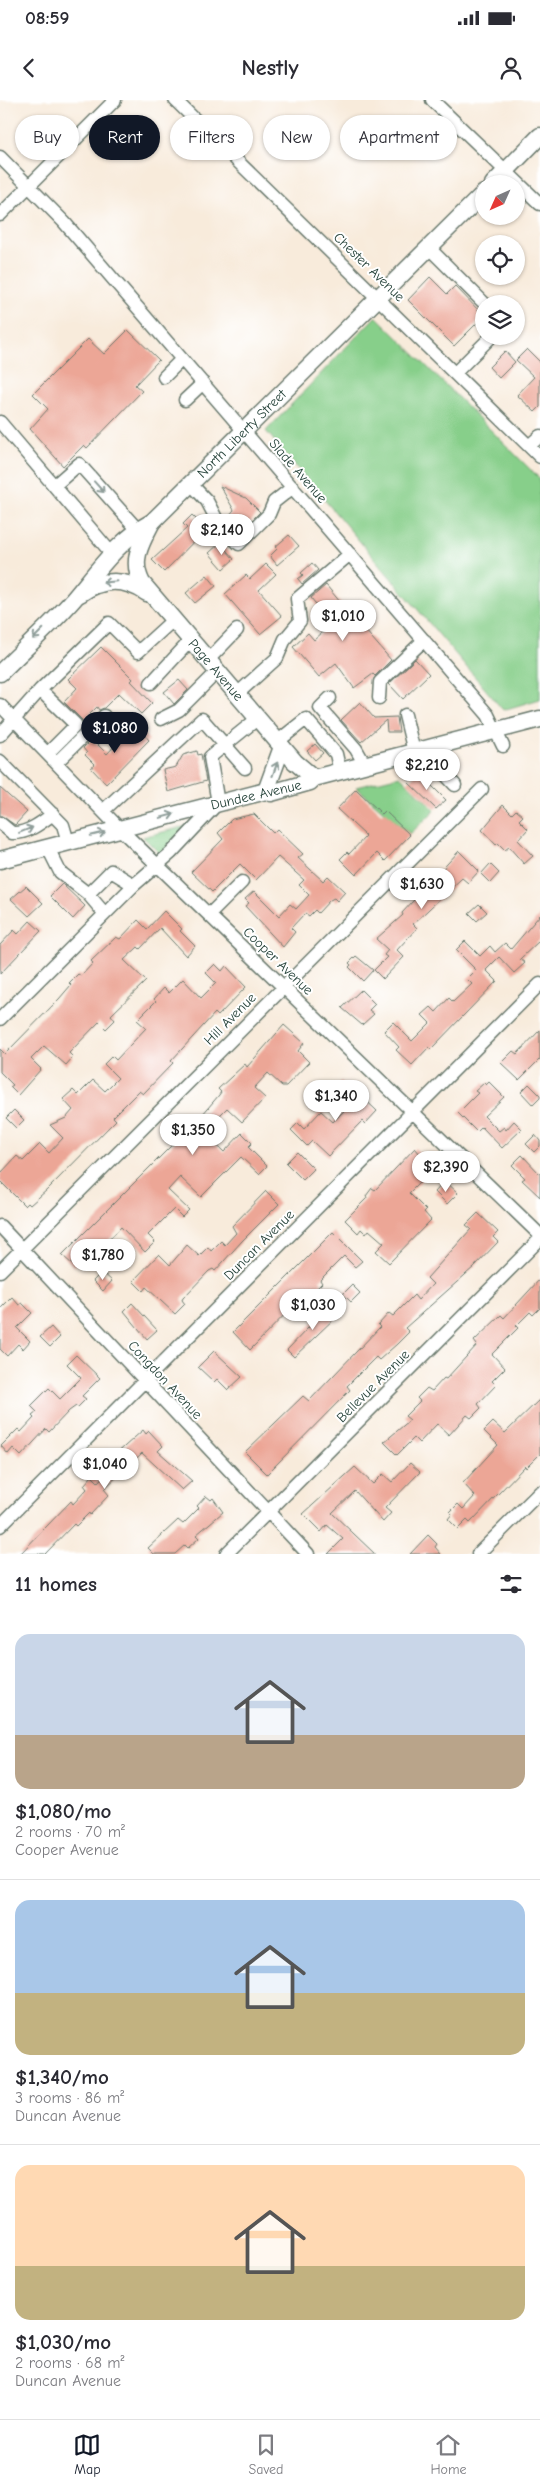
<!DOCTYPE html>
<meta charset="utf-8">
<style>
:root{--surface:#fff;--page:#f2f2f3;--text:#2b2b33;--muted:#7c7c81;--line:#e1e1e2;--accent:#111827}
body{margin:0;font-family:"Comic Neue",sans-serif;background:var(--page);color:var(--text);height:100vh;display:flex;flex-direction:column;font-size:19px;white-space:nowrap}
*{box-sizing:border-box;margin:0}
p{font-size:16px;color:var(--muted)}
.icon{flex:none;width:28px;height:28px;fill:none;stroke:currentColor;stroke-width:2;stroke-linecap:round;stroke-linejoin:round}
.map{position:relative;height:1454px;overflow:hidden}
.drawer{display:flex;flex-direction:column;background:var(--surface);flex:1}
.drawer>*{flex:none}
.guide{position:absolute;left:15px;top:15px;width:510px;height:45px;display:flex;gap:10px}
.needle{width:32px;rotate:225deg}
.buttons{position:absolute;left:475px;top:75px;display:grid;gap:10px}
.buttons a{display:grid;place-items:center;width:50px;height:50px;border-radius:50%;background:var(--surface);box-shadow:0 1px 4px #0004;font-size:25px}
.price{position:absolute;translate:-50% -42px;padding:0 11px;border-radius:18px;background:#fff;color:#222;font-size:16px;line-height:32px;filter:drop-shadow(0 1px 2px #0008)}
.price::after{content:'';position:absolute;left:50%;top:30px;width:15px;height:11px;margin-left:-8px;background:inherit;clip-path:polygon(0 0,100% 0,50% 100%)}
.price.on{background:var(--accent);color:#fff}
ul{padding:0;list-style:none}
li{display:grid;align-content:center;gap:10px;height:265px;padding:0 15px}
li+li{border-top:1px solid var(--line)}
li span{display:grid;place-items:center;height:155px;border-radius:15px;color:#555}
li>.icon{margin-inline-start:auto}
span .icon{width:90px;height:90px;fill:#fffc;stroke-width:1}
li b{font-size:21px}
h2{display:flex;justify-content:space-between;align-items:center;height:60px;padding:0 15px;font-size:21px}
.chip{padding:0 18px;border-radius:22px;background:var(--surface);box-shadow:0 1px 4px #0004;font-size:18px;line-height:45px}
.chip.on{background:var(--accent);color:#fff}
.status{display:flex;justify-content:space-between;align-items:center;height:35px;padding:0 25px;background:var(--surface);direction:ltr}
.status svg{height:14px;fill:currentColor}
header{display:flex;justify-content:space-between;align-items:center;height:65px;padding:0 15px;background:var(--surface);font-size:22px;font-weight:600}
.tab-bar{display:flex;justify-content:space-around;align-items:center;height:70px;border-top:1px solid var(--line);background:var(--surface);font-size:14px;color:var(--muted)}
.tab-bar a{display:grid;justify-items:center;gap:2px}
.tab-bar .on{color:var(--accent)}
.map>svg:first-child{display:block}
.green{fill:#87cf8a;stroke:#53865f}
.building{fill:#eca696}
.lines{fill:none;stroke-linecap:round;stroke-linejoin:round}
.minor-casing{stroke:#6b7a6e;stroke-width:15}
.major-casing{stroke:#6b7a6e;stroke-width:19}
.minor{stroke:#fff;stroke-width:12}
.major{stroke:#fff;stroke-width:16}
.oneway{stroke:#8f9e9a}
.labels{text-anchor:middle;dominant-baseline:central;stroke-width:4;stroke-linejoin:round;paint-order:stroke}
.street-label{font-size:14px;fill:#1f3d34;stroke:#fff}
</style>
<div class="status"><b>08:59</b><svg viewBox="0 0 49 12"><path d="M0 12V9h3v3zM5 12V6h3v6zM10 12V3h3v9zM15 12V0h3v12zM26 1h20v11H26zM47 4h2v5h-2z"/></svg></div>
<header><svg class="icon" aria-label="back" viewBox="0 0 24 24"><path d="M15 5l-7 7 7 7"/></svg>Nestly<svg class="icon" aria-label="person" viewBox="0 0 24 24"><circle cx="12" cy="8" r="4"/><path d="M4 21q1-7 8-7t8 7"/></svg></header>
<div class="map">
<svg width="540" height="1454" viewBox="0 0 540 1454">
<rect width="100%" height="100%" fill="#fff"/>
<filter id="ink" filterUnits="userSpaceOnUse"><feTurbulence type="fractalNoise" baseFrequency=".02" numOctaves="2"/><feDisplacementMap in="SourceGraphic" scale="10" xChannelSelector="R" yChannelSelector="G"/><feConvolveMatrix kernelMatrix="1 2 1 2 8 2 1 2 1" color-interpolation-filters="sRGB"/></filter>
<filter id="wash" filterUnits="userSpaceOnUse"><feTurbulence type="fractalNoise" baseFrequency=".0096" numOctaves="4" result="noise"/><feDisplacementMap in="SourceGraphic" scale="20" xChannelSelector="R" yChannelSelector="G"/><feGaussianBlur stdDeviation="1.12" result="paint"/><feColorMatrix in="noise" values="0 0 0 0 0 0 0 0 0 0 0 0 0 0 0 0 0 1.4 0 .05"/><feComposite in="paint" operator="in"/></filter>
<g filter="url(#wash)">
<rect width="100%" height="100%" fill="#f8ebdb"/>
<path class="green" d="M376,216L540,379V599L503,610L266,331Z
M400,676L435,710L410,734L356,687Z
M191,725L161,755L143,737Z"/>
<g id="blocks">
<path class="building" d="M430,177L447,194L455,186L484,216L454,246L408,200Z
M128,230L159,260L135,285L142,291L87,348L84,345L63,366L30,329L48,309L33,294L88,239L104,254Z
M527,249L540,262V307L535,312L517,295L534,277L516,260Z
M505,251L515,262L499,278L489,267Z
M220,386L246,398L260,412L239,433L226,419L234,410Z
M192,415L206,429L164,472L152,460L187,428L183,424Z
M289,435L299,446L277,465L270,456L277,449L275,447Z
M220,443L234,459L223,469L209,453Z
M312,463L318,470L302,484L298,479L303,475L301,473Z
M266,464L276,474L259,490L282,516L260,534L225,494L246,475L250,479Z
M207,475L216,486L195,503L186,493Z
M326,485L351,515L361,506L374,523L365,530L391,560L375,576L373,574L354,588L336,563L319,577L293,547L308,533L314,540L332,524L311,498Z
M101,547L133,579L131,581L152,603L141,614L119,593L104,608L99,610L97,607L83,621L64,602L77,588L68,579Z
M415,559L429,574L403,599L389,584Z
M179,580L188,590L174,604L164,592Z
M360,602L374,618L397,617L399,632H387L386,620L361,642L341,620Z
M135,624L149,640L106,684L91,668L95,665L85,655L87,653L83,648L92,639L107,654Z
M315,644L323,653L315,660L307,651Z
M197,651L198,655L201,654L206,681L168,692L163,670L176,667L183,655Z
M418,672L446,700L436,709L408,682Z
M0,688L27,712L15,725L0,715Z
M356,689L382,714L385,711L410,735L385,761L377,753L356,775L340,759L347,752L349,754L366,736L337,709Z
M503,705L512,714L516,710L523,716L519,720L528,729L518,740L533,756L524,764L509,747L505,750L498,743L496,745L482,730Z
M254,714L273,733L277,729L303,754L298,758L323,781L328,776L345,792L337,801L334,798L330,800L318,813L315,810L309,816L305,813L291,828L295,832L283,847L245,806L249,803L245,799L254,791L279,816L290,804L296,809L309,795L299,785L304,780L278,757L256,780L240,764L212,792L191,772L223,739L218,733L232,719Z
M459,751L479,771L468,783L462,778L413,824L417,828L397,850L404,857L383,879L374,870L387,857L384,855L388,850L376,839L403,815L402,813Z
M490,764L499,773L490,783L481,774Z
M62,784L85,806L73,819L50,796Z
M26,786L43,803L29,816L11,799Z
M479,804L487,812L477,821L469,813Z
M164,811L182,829L180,831L195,846L186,856L160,828L140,849L138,847L124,860L146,881L111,915L115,920L106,929L99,922L69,953L73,957L66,965L44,946L31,959L41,969L18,995L10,987L13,985L0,972V949L5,954L59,899L71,885L69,883L78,874L81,876L93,863L91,861L116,837L120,839L138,820L147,829Z
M540,815V840L520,859L525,863L514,873L499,857L486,870L497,881L431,949L429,947L412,965L396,950L399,947L384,931L393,922L412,941L430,923L422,915L431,907L436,912L449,898L453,902L472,884L467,879L476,870L456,850L465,841L480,856L490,846L495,852L505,843L511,849Z
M30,821L41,831L0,874V845L14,830L18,834Z
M356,856L373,870L363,881L349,867L351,865L349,863Z
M215,864L222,871L226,866L246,887L218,916L215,913L171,961L173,963L143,994L139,991L113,1017L116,1020L47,1090L30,1105L28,1103L25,1106L0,1081V1074L17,1056L23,1061L40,1044L49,1053L63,1038L50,1025L66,1018L73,1010L63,999L73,990L78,995L93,980L105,991L118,978L104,964L112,956L116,960L146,928L137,920L156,901L154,899L164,888L169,893L183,879L201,898L216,883L206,873Z
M361,890L375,904L369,910L374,914L362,925L342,908Z
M284,925L304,943L298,951L309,962L286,986H282L268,973L254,988L265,998L242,1022L227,1008L203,1032L224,1052L242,1033L252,1043L248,1047L267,1066L259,1074L241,1057L201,1097L180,1077L168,1090L189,1110L182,1117L174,1109L148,1135L155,1142L145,1152L121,1127L106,1143L117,1153L105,1165L89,1150L74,1166L62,1155L202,1015L219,995L221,992L218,989L245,964L247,967Z
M540,930V959L519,980L501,963L513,951L517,954Z
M341,981L352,992L353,990L357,992L377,1011L365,1024L362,1021L328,1056L312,1041L307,1046L291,1030L298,1023L304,1029L321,1011L333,1022L348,1007L332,990Z
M489,982L504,997L484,1016L499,1031L504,1027L506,1030L514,1021L522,1029L502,1048L482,1027L477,1032L458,1013L478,993L475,991L484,983L486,985Z
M529,984L540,995V998L533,1005L521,992Z
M14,1010L24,1020L16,1028L6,1018Z
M535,1035L540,1041V1046L534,1052L526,1044Z
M415,1048L433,1069L409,1093L426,1110L424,1112L431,1120L389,1163L376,1151L384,1143L369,1130L366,1134L361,1129L358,1133L345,1120L367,1098L366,1096L372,1088L375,1090Z
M297,1052L314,1069L303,1080L286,1063Z
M522,1055L540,1074V1097L522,1080L525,1078L512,1065Z
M445,1081L458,1093L447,1104L435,1092Z
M266,1091L279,1104L242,1141L215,1171L213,1169L209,1171L183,1198L182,1200L185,1204L175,1214L146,1187L143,1191L133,1181L159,1154L170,1165L187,1145L199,1156L208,1147L211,1151L221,1141L225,1145L236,1133L232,1126Z
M478,1113L498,1132L493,1137L498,1142L474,1167L405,1228L409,1232L397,1244L379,1260L376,1257L347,1286L350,1290L267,1374L245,1352L303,1296L309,1301L380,1227L378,1225L389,1213L393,1216L414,1195L418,1200L433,1184L427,1178L471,1129L466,1125Z
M333,1132L362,1161L355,1167L344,1156L320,1180L322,1183L310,1195L307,1192L250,1250L233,1232Z
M102,1172L112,1181L103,1191L93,1181Z
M540,1179V1208L533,1215L530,1212L516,1226L518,1228L492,1254L505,1268L492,1281L496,1285L478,1304L481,1308L471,1318L467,1315L449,1335L437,1324L419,1343L414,1338L397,1355L384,1342L410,1320L405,1316L420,1301L417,1298L427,1288L432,1291L444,1278L446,1279L477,1245L474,1241L501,1215L504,1218Z
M352,1185L360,1193L351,1202L343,1194Z
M12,1197L19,1205L22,1203L32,1213L17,1228L30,1241L23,1249L18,1244L7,1256L0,1249V1209Z
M132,1203L157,1230L147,1239L124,1211Z
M329,1206L338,1215L294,1257L287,1250Z
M51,1227L60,1237L50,1247L40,1237Z
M214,1251L242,1277L228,1290L217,1279L214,1282L198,1267Z
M76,1255L100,1278L82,1296L86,1299L78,1307L76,1306L69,1311L49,1332L46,1329L21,1356L13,1348L8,1354L1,1346L18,1329L21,1332L34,1318L32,1316L37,1312L31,1306L49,1288L60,1299L81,1278L67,1264Z
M540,1299V1354L526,1368L525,1366L470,1423L467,1420L458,1429L448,1419L452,1414L450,1412L458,1404L463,1409L475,1396L463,1383L498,1345L484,1331L493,1322L505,1333Z
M143,1330L146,1334L149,1331L163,1346L158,1351L192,1381L182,1390L142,1353L104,1389L109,1395L90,1415L89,1413L76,1426L74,1424L45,1454H20L71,1401L73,1404L87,1389L84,1385L92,1376L98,1382L111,1368L106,1363Z
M410,1363L420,1372L385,1408L391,1413L383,1422L355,1391L332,1413L375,1454H328L343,1439L327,1425L321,1432L303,1414L355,1367L373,1384L383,1374L392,1382Z
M206,1396L211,1400L213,1398L223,1412L196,1435L199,1438L188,1448L185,1445L175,1454H154L148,1448L178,1420L183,1424L199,1408L197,1406Z
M428,1435L437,1444L435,1447L441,1454H410Z"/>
</g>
</g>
<g filter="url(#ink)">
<use href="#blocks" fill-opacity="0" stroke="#6b7a6e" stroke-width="1"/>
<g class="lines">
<defs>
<path id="minor" d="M175,0L540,357
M432,0L540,104
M0,57L64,122L488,615L503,646
M0,115L115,0
M428,147L485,204
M455,273L492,236
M164,277L182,259
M185,300L203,283
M0,322L112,454
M529,346L540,336
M191,384L207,401L219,424L239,444L269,414L274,402L293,387
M55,385L79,364L138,430
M207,561L237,530
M151,583L190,541
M40,590L76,625L48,653
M236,595L277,558L285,539L300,521L297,499L350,454
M330,598L320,608L356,649L365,665
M379,598L380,582L424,540
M0,605L120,729L540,1135
M405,615L414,652
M161,619L179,610L217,572
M0,635L40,590L109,523L138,552L172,521
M277,642L306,619L336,654L340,672
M437,646L441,670L455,685
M0,661L63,725L68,742
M57,662L104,616
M104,710L202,619L245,668
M0,723L12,733C27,734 41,723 53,714
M48,748L60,772L88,794L111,771L134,785
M88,794L105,814
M209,815L242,782
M0,919L134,785L171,753L218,703L210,657L257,619
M0,1126L308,1454
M0,1171L482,689
M0,1426L540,884
M226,1454L540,1139
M478,1454L540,1392"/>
<g id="major">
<path d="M493,84L540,36"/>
<path id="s1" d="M152,422C141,443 130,461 142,483L295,662L314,678"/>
<path d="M80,494C103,478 124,478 147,493"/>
<path id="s2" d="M0,573C24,549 51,525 73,500C97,472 118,440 152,422L484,93"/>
<path d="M266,691L282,647"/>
<path d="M0,760L266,691L271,693L310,682L314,678L540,619"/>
</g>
</defs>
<use href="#minor" class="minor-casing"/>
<use href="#major" class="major-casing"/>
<use href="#minor" class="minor"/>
<use href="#major" class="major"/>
</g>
<defs><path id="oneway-shaft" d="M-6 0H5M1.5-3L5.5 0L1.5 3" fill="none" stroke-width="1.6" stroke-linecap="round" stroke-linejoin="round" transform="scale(1.25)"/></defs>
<g class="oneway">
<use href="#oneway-shaft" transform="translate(99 387) rotate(48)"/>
<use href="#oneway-shaft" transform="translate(110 482) rotate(175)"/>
<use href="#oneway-shaft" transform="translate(38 534) rotate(135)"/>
<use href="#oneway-shaft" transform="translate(275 669) rotate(-70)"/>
<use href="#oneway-shaft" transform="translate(167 716) rotate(-15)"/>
<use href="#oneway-shaft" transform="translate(26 730) rotate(-22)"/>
<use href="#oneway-shaft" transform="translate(98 734) rotate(-14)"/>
</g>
</g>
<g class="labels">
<g class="street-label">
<text transform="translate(369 167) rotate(44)">Chester Avenue</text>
<text stroke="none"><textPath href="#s2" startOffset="341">North Liberty Street</textPath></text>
<text transform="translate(298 371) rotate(49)">Slade Avenue</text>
<text stroke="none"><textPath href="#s1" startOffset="179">Page Avenue</textPath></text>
<text transform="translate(256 695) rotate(-13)">Dundee Avenue</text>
<text transform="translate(278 861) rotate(44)">Cooper Avenue</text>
<text transform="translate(230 919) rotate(-45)">Hill Avenue</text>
<text transform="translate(259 1145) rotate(-45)">Duncan Avenue</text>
<text transform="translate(165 1280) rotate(47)">Congdon Avenue</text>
<text transform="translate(373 1286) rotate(-45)">Bellevue Avenue</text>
</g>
</g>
</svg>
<div class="buttons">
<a><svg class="needle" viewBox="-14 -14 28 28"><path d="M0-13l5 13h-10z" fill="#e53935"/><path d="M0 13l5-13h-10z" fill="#7c7c81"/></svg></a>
<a><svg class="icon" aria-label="locate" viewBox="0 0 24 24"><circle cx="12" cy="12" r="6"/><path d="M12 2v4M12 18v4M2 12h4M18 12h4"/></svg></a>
<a><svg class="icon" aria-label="layers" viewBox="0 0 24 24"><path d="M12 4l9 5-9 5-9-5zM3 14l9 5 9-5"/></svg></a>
</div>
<b class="price" style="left:222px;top:456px">$2,140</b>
<b class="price" style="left:343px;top:542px">$1,010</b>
<b class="price on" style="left:115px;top:654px">$1,080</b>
<b class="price" style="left:427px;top:691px">$2,210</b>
<b class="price" style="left:422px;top:810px">$1,630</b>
<b class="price" style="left:336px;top:1022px">$1,340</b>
<b class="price" style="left:193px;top:1056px">$1,350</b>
<b class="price" style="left:446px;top:1093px">$2,390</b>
<b class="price" style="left:103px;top:1181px">$1,780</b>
<b class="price" style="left:313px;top:1231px">$1,030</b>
<b class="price" style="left:105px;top:1390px">$1,040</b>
<div class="guide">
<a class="chip">Buy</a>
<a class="chip on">Rent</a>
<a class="chip">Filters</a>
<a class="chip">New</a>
<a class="chip">Apartment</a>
</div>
</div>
<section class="drawer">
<h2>11 homes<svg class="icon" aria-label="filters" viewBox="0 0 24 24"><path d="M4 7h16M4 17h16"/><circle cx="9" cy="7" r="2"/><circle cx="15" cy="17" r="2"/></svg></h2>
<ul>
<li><span style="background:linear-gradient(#c9d6e8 65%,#b9a48a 0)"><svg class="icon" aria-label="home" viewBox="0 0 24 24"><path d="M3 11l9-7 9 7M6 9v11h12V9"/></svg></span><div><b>$1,080/mo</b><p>2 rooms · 70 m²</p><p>Cooper Avenue</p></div></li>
<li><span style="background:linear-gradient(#a9c7e8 60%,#c2b280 0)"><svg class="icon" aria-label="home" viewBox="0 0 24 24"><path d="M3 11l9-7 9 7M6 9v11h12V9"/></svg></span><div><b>$1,340/mo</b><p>3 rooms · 86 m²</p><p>Duncan Avenue</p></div></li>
<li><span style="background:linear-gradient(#ffd9b3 65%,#c2b280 0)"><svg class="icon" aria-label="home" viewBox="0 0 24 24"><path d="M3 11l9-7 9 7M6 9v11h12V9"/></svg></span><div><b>$1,030/mo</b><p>2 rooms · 68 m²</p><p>Duncan Avenue</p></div></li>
</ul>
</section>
<nav class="tab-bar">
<a class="on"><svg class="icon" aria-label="map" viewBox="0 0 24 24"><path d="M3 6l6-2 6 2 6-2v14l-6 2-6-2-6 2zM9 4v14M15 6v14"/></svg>Map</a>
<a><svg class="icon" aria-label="saved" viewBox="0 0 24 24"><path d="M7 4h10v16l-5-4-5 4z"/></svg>Saved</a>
<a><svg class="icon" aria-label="home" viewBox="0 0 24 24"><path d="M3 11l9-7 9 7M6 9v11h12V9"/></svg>Home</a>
</nav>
